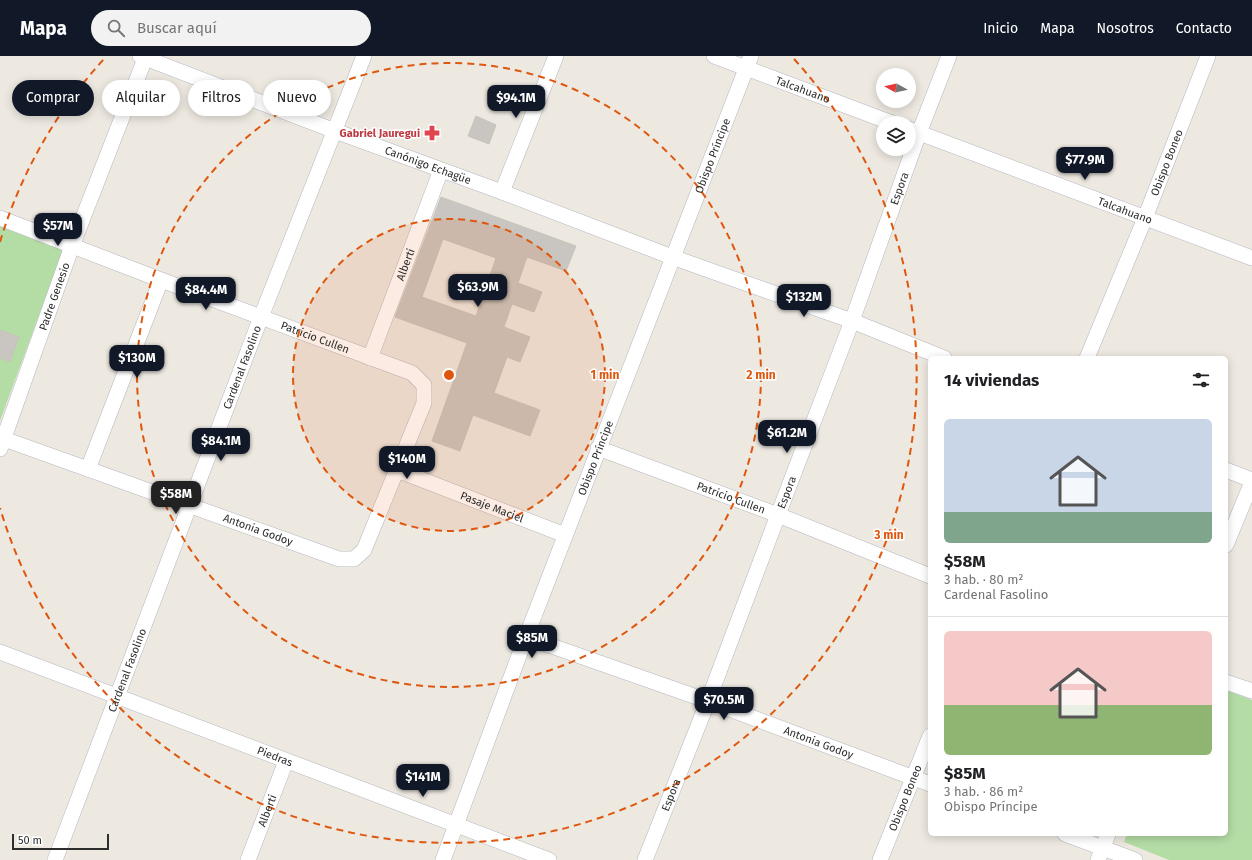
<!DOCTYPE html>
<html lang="es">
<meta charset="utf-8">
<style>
:root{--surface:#fff;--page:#f2f2f2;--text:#202124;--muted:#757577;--line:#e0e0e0;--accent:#111827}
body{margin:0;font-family:"Fira Sans",sans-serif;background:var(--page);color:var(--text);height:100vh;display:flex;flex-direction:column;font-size:15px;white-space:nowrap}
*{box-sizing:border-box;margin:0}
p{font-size:13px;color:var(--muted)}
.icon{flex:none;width:22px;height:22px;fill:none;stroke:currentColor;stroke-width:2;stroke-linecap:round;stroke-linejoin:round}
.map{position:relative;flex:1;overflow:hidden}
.panel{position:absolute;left:928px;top:300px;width:300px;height:480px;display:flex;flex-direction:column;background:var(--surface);border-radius:6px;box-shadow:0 2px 10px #0003}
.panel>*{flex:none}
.banner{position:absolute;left:12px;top:24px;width:380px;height:36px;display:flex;gap:8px}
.needle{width:26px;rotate:278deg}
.buttons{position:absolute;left:876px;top:12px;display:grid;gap:8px}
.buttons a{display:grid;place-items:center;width:40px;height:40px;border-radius:50%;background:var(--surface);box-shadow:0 2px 10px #0003;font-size:20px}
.scale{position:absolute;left:12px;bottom:10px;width:97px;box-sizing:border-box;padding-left:4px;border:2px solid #2d2d2d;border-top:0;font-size:11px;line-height:14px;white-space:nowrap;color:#2d2d2d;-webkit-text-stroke:3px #fff;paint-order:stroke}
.price{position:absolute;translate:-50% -34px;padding:0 9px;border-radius:8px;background:var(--accent);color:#fff;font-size:13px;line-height:26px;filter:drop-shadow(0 1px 2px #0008)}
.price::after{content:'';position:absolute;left:50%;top:24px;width:12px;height:9px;margin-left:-6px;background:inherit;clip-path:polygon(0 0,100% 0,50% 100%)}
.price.current{background:#222;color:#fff}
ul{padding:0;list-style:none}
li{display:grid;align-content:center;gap:8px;height:212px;padding:0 16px}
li+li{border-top:1px solid var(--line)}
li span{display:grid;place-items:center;height:124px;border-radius:6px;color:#555}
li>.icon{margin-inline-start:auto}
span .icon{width:72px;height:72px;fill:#fffc;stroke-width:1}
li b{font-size:17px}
h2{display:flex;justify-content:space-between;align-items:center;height:48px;padding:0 16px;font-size:17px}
.tag{padding:0 14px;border-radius:18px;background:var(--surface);box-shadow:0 2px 10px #0003;font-size:14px;line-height:36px}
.tag.current{background:var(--accent);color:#fff}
header{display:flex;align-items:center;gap:24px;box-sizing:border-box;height:56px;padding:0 20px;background:var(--accent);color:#fff}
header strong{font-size:19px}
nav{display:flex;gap:22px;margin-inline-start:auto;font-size:14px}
.search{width:280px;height:36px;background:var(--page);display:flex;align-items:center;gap:10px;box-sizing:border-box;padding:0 14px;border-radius:22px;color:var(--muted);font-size:15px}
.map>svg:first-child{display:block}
.green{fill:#b4dca5}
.building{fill:#c9c5c0;stroke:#c8c4bb;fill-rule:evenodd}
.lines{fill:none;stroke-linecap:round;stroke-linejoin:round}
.street-casing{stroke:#b5b6bf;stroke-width:16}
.street{stroke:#fff;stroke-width:15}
.ring{fill:none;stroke:#df570e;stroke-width:2;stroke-dasharray:7 5}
.labels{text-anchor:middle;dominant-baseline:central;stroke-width:3;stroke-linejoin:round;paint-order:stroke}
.street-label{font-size:11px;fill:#2d2d2d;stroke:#fff}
.health-label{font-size:11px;font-weight:bold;fill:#be3a42;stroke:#fff;text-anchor:end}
.centre{fill:#df570e;stroke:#fff;stroke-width:2}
.ring-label{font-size:12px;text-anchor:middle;font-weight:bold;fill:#df570e;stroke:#fff;stroke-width:3;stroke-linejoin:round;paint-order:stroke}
</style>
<header>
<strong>Mapa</strong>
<div class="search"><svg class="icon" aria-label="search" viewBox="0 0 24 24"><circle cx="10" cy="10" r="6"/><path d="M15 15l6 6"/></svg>Buscar aquí</div>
<nav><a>Inicio</a><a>Mapa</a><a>Nosotros</a><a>Contacto</a></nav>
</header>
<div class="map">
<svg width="1252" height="804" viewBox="0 0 1252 804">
<rect width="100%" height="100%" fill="#ede9e1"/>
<path class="green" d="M0,170L63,194L0,365Z
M1226,634L1252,644V804H1169L1124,786L1127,778H1226Z"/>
<path class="building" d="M476,60L496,69L489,88L468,80Z
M441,141L576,190L566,215L527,201L518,227L542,236L534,256L512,248L504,271L530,281L520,306L507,301L494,337L540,354L530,380L473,359L460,395L432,385L467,287L395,261ZM443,183L496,202L476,260L422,241Z
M0,274L19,281L10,306L0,302Z"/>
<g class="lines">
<defs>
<g id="street">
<path id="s1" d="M140,0L335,75L502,136L672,201L852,265L944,302"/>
<path id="s2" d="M714,0L892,67"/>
<path id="s3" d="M909,73L1252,202"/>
<path d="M502,136L556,0"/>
<path id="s4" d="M0,162L161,224L412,317L424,329V347L364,494L354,503H339L4,383"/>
<path id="s5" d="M370,302L441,114"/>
<path id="s6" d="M1087,302L1145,162L1208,0"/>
<path id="s7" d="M598,392L778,459L930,520"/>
<path id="s8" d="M0,393L72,190L146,0"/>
<path d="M88,413L161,224"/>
<path id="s9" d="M397,414L565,479"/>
<path d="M1226,414L1252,424"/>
<path d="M1226,489L1252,426"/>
<path id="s10" d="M526,581L708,645L930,728"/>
<path id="s11" d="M0,596L549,804"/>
<path d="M1226,626L1252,635"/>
<path d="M1065,778L1135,804"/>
<path id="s12" d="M55,804L261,261L364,0"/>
<path id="s13" d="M248,804L286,705"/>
<path id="s14" d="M443,804L526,581L751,0"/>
<path id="s15" d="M645,804L708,645L778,459L852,265L919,77L949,0"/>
<path id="s16" d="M880,804L930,680"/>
<path d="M1098,804L1108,778"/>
</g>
</defs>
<use href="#street" class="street-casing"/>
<use href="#street" class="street"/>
</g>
<circle cx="449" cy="319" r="156" fill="#df570e" fill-opacity=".12"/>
<g class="ring">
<circle cx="449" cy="319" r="156"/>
<circle cx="449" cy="319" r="312"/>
<path d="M0 186A468 468 0 0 1 104 3M794 3A468 468 0 1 1 0 452"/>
</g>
<defs>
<symbol id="pharmacy-bare" viewBox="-9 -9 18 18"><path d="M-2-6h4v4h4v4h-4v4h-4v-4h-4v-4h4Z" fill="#e0444e" stroke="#fff" stroke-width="2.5" paint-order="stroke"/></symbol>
</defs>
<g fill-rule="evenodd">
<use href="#pharmacy-bare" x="421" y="66" width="22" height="22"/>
</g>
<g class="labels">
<g class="street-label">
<text stroke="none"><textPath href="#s2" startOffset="95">Talcahuano</textPath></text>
<text stroke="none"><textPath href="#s14" startOffset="754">Obispo Príncipe</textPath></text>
<text stroke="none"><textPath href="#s6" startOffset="211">Obispo Boneo</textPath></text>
<text stroke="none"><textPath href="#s1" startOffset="308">Canónigo Echagüe</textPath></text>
<text stroke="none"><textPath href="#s15" startOffset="718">Espora</textPath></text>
<text stroke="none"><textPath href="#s3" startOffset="231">Talcahuano</textPath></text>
<text stroke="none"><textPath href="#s5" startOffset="100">Alberti</textPath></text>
<text stroke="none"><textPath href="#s8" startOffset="162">Padre Genesio</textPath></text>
<text stroke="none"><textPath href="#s4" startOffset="337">Patricio Cullen</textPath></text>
<text stroke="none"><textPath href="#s12" startOffset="527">Cardenal Fasolino</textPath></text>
<text stroke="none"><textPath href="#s14" startOffset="430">Obispo Príncipe</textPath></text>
<text stroke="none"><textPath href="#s15" startOffset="394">Espora</textPath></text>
<text stroke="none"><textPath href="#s7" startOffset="142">Patricio Cullen</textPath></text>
<text stroke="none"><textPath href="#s9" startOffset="102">Pasaje Maciel</textPath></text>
<text transform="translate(258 474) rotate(20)">Antonia Godoy</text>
<text stroke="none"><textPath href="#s12" startOffset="203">Cardenal Fasolino</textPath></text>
<text stroke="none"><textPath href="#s10" startOffset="311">Antonia Godoy</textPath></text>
<text stroke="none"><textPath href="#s11" startOffset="294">Piedras</textPath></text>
<text stroke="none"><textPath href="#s15" startOffset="70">Espora</textPath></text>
<text stroke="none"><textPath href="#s16" startOffset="67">Obispo Boneo</textPath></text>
<text stroke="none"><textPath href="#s13" startOffset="53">Alberti</textPath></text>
</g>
<g class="health-label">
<text x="420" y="77">Gabriel Jauregui</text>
</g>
</g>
<circle cx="449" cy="319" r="6" class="centre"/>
<g class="ring-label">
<text x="605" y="323">1 min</text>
<text x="761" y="323">2 min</text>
<text x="889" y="483">3 min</text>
</g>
</svg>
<div class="buttons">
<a><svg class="needle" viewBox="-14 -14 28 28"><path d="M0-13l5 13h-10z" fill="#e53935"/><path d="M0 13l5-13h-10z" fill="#757577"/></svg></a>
<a><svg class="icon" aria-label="layers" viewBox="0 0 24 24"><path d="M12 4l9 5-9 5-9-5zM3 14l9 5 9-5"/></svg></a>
</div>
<div class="scale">50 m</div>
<b class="price" style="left:516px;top:63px">$94.1M</b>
<b class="price" style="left:1085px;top:125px">$77.9M</b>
<b class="price" style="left:58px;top:191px">$57M</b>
<b class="price" style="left:478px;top:252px">$63.9M</b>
<b class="price" style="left:206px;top:255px">$84.4M</b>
<b class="price" style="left:804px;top:262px">$132M</b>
<b class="price" style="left:137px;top:323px">$130M</b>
<b class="price" style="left:787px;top:398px">$61.2M</b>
<b class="price" style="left:221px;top:406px">$84.1M</b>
<b class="price" style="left:407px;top:424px">$140M</b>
<b class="price current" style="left:176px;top:459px">$58M</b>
<b class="price" style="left:532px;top:603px">$85M</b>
<b class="price" style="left:724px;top:665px">$70.5M</b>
<b class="price" style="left:423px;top:742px">$141M</b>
<div class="banner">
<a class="tag current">Comprar</a>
<a class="tag">Alquilar</a>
<a class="tag">Filtros</a>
<a class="tag">Nuevo</a>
</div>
<section class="panel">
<h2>14 viviendas<svg class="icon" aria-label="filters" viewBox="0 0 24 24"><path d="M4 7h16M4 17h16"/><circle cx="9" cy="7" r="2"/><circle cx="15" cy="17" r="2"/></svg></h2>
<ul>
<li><span style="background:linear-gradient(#c9d6e8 75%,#7fa58c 0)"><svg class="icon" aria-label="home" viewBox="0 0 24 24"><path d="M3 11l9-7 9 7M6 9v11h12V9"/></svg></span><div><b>$58M</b><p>3 hab. · 80 m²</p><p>Cardenal Fasolino</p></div></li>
<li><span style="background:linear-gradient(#f6c9c9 60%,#8fb573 0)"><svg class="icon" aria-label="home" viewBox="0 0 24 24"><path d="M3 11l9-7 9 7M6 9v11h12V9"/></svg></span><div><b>$85M</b><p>3 hab. · 86 m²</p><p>Obispo Príncipe</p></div></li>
</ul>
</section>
</div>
